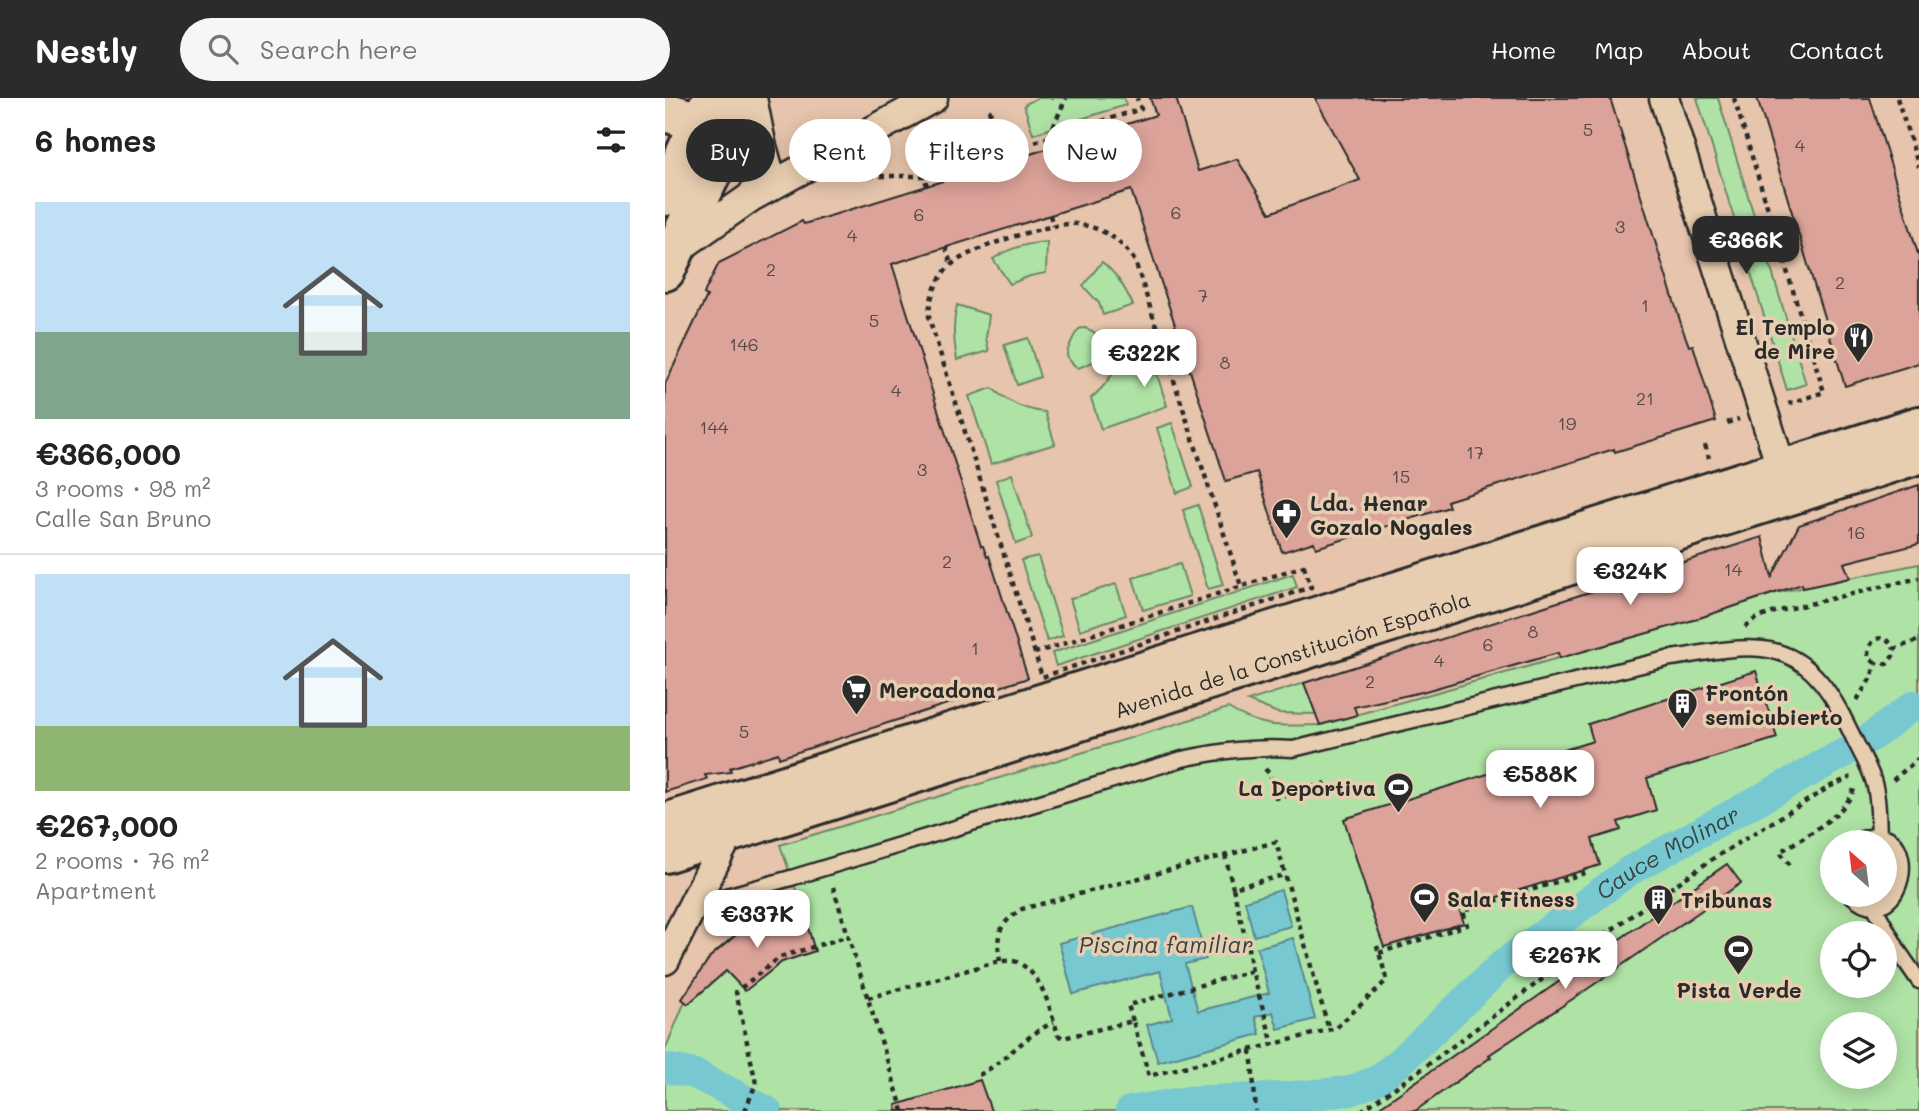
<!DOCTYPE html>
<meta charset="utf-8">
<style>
:root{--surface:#fff;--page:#f6f6f6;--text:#222;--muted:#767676;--line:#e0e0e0;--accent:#2b2b2b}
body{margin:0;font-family:Mali,sans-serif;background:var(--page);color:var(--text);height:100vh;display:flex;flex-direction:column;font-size:26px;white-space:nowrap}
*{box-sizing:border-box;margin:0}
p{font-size:23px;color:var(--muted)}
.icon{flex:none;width:38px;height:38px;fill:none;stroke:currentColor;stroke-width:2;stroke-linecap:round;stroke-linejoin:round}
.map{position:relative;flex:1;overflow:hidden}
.sheet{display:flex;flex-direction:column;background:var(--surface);width:665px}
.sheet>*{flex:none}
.top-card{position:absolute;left:21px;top:21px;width:665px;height:63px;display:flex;gap:14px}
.needle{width:46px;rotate:332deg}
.fabs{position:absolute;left:1155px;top:732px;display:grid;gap:14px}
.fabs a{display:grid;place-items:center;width:77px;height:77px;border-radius:50%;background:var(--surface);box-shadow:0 4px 18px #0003;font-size:35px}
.price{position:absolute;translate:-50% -60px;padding:0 16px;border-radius:14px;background:#fff;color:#222;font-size:23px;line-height:46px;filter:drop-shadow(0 2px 4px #0008)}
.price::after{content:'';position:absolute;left:50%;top:42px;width:21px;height:16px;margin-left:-10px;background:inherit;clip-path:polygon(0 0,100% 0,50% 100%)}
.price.on{background:var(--accent);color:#fff}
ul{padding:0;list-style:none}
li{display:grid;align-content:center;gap:14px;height:371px;padding:0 35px}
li+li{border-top:2px solid var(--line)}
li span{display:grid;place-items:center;height:217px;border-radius:0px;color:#555}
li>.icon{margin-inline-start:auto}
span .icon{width:126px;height:126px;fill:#fffc;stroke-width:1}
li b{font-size:30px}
h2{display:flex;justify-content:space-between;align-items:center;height:84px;padding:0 35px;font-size:30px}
.chip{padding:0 24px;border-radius:32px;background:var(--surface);box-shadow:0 4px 18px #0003;font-size:24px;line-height:63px}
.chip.on{background:var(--accent);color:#fff}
header{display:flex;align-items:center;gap:42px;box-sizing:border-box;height:98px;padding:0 35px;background:var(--accent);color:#fff}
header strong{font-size:33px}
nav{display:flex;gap:38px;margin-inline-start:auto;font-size:24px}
.search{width:490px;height:63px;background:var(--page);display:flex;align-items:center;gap:18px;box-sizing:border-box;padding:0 24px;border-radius:38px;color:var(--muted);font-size:26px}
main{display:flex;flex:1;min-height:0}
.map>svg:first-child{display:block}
.green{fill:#aee3a5;stroke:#6c8768;stroke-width:2;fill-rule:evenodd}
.water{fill:#78c8d2;stroke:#59898f;stroke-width:2}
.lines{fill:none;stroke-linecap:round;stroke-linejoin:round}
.canal{stroke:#78c8d2;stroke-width:30}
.building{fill:#dca39a;stroke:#2b2b2b;stroke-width:2}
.service-casing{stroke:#2b2b2b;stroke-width:19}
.minor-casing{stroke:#2b2b2b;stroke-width:33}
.secondary-casing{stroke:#2b2b2b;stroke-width:44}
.trunk-casing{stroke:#2b2b2b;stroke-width:44}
.path{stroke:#2b2b2b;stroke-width:4.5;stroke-dasharray:5 5;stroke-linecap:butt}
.service{stroke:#e8ceb0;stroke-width:14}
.minor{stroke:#e8ceb0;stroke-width:28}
.secondary{stroke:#e8ceb0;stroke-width:38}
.trunk{stroke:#e8ceb0;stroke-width:38}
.labels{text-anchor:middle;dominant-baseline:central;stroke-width:7;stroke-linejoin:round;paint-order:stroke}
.number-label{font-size:18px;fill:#574947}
.poi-label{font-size:21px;font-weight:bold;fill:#2b2b2b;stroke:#e8ceb0;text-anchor:start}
.street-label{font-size:21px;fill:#2b2b2b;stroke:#e8ceb0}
.water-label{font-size:23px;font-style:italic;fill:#374344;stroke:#e8ceb0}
</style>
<header>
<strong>Nestly</strong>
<div class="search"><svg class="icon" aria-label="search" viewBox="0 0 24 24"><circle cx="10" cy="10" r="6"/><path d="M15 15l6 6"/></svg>Search here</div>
<nav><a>Home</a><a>Map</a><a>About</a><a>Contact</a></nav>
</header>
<main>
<section class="sheet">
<h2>6 homes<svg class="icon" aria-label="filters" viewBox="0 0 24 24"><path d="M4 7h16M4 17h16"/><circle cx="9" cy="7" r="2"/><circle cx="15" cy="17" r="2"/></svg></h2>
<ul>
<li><span style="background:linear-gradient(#bfe0f5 60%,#7fa58c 0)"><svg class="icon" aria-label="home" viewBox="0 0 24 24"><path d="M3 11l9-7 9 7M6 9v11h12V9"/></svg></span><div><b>€366,000</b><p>3 rooms · 98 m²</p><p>Calle San Bruno</p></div></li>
<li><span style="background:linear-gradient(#bfe0f5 70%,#8fb573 0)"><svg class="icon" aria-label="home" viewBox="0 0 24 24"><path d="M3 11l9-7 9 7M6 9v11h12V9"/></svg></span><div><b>€267,000</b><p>2 rooms · 76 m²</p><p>Apartment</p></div></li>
</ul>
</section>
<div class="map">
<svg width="1254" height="1013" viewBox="0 0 1254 1013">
<rect width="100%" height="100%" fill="#e6c5ac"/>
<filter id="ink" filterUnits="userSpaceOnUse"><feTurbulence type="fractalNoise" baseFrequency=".0143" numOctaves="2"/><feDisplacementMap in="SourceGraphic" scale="14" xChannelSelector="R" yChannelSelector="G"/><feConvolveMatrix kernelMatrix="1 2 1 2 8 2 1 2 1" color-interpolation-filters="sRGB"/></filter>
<g filter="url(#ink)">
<path class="green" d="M372,0H459L461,7L368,36L359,7Z
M1032,0H1053L1095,137L1076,143Z
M382,144L381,175L365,178L345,186L328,161C344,150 362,145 382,144Z
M1099,147L1141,286L1122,292L1079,153Z
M437,164C452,176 460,190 468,207L438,217L434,205L418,188Z
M292,207L324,217L321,240L324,253L292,262C289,243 287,227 292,207Z
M420,230L429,234L434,243L435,256L428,264L413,270C409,267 403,263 402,257C401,253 411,233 414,231C416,230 418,230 420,230Z
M363,240L375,279L352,287L339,247Z
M481,242L502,308L436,331L426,300C442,287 453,270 457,250Z
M327,290C342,304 359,312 380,314L390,346L326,366L304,298Z
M507,325L528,389L512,395L492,330Z
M347,376L367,440L351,446L331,382Z
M533,407L558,487L543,491L518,412Z
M373,458L398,538L382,543L356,462Z
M515,466L525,498L478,512L468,480Z
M1254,466V1013H0V952L23,896L34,876L48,856L86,824L97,817L136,806L115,747L563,610C598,631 616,628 655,627L1025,523L1111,495ZM1167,744H1220V796H1167ZM1167,835H1220V887H1167ZM1167,926H1220V978H1167Z
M628,476L632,489L391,568L387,555Z
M451,486L461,517L415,532L405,501Z
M639,585L651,616L613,615L583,603Z"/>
<path class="water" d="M616,792L626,828L589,838L580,803Z
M527,809L541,861L520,866L533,913L604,895L592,850L628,840L650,921L613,931L608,914L590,919L595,936L493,964L482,927L507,920L495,873L408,896L394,845Z"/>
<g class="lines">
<g class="canal">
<path d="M1205,640L1249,607"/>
<path d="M0,970L30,976L102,1013"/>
<path id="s1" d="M465,1013L522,1003L618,999L685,993L712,982L735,964L837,867L964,773L1179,655"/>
</g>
</g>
<path class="building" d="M485,0H511L533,73L572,61L605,115L695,82L650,0H945L1018,232L1024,248L1028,247L1051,323L950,354L949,351L782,403L784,409L651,450L649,444L617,454L592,374L561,383L466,92L227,166L316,448H318L322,459L324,458L363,580L114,660L113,655L65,670L66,674L40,677L42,681L0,694V286L42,198L39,196L41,191L54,165L137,123L139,126L491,17Z
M1092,0H1205L1254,159V265L1180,288Z
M1254,387V446L1179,465L1185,480L1138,490L1137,486L1025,523L895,560L893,555L757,594L689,609L692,617L655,627L639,585L1097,439L1107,479L1134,427Z
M1091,573L1112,640L982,680L991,712L953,724L956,732L927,741L935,767L794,811L799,825L719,849L705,810L706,809L679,721L928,643L923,626Z
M1062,766L1076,785L921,892L824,957L826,959L753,1011L750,1013H709Z
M136,806L150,853L117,864L80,893L61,873L23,906L17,901L45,859L92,819Z
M315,982L326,1013H232L231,1007Z"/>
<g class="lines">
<defs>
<path id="service" d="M1185,796C1229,838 1254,758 1223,740C1212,736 1202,738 1191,744
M1209,808L1234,854L1254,883
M30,809L58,799L126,780L517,661C555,653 589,648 628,651L1006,560C1035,556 1067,548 1097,551C1149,556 1171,603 1191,645C1198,659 1207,674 1210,689C1214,705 1213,722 1214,737"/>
<path id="minor" d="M999,0L1122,388
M86,99L101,75L102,66L96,45L87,0
M12,151L86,99L268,0
M0,862L65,734"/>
<path id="secondary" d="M0,14L35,24"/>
<g id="trunk">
<path d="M0,98L47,0"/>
<path d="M0,173L82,0"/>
<path d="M0,725L1254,328"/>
<path id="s2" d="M0,755L1254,356"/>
</g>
</defs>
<use href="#service" class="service-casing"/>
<use href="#minor" class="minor-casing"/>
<use href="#secondary" class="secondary-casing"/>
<use href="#trunk" class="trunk-casing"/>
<path class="path" d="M1069,0L1159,294L1123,306
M1232,0L1254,69
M384,38L401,0
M362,46L365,55
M205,78H259L476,11L472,0
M262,88L259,78L327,12
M385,117L388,128
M281,149L286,167
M1062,325L1074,321
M1040,347L1044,360
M639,468L646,489L377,579L370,555Z
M1080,529L1090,521L1110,514L1254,480
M370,555L264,220C264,200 271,181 286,167C305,150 377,128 403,126C413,125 425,128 434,132C450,138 461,150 470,163L576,488
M1210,565L1203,558C1203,539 1221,533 1229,551
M1192,602L1207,578L1210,565L1222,566L1228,558L1229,551L1254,542
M600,671L605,676L611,700L661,685
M1228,682L1254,660
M560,757L568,790
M1125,767L1115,754C1138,739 1180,718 1189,691
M168,789L238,1013
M714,855L802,827L798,813L923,774L922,771
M335,863C331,835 333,827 357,811L611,744L664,932
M587,873L583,850L568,790L620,777
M203,900L335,863C340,863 347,862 352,864C377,876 384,908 392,933L393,937L398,940L468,923L484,978L671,930L722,882L712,848
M468,923L463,907L587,873L608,946
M586,952L591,1013
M314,977C341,963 360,937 389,924
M80,1013L91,985L71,894L115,859L184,838
M696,1013L757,971L899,865L1046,762L1166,688L1186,679"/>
<use href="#service" class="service"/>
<use href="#minor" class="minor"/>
<use href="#secondary" class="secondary"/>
<use href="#trunk" class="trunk"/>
</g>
</g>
<defs>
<symbol id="restaurant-pin" viewBox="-11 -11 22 30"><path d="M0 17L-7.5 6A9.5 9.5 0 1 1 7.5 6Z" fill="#2b2b2b" stroke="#e8ceb0"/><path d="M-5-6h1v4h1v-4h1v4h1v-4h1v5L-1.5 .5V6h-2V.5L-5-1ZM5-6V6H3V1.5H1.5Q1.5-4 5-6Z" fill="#fff"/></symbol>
<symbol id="pharmacy-pin" viewBox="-11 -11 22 30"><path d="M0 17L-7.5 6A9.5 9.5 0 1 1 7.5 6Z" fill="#2b2b2b" stroke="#e8ceb0"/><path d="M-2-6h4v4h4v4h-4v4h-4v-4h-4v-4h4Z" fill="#fff"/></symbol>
<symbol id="supermarket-pin" viewBox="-11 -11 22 30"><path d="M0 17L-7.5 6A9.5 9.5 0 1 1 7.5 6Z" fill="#2b2b2b" stroke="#e8ceb0"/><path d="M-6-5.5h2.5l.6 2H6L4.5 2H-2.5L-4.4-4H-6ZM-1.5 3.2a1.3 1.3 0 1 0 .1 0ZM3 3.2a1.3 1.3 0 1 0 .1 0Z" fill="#fff"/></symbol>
<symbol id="building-pin" viewBox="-11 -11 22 30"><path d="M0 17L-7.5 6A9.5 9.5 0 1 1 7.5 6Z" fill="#2b2b2b" stroke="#e8ceb0"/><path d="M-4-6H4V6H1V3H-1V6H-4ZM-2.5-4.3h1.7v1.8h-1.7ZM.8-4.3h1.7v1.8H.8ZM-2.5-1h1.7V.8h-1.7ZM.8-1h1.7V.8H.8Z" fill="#fff"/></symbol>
<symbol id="stadium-pin" viewBox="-11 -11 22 30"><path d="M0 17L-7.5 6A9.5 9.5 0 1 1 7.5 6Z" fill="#2b2b2b" stroke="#e8ceb0"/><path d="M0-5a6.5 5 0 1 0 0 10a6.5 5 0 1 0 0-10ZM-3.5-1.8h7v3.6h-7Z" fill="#fff"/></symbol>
</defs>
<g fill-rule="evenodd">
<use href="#restaurant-pin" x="1176" y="222" width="35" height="47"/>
<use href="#pharmacy-pin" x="604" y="398" width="35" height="47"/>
<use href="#supermarket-pin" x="174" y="574" width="35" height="47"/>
<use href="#building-pin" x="1000" y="588" width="35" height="47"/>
<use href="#stadium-pin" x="716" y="672" width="35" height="47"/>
<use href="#stadium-pin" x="742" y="782" width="35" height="47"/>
<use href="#building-pin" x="976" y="784" width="35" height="47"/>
<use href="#stadium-pin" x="1056" y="834" width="35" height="47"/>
</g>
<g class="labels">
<g class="number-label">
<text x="923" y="31">5</text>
<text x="1135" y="47">4</text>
<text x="511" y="114">6</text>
<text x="254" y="116">6</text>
<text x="955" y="128">3</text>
<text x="187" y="137">4</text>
<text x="106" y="171">2</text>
<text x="1175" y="184">2</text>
<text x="538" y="197">7</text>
<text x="980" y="207">1</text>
<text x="209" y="222">5</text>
<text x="79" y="246">146</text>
<text x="560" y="264">8</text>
<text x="231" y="292">4</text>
<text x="980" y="300">21</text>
<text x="902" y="325">19</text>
<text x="49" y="329">144</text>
<text x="810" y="354">17</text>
<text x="257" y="371">3</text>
<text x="736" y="378">15</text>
<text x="1191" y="434">16</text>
<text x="282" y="463">2</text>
<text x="1068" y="471">14</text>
<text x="868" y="533">8</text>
<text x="823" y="546">6</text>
<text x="310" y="550">1</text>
<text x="774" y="562">4</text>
<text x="705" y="583">2</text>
<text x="79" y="633">5</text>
</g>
<g class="poi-label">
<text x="1170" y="228" text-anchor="end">El Templo<tspan x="1170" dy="24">de Mire</tspan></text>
<text x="645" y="404">Lda. Henar<tspan x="645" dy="24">Gozalo Nogales</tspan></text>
<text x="214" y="591">Mercadona</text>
<text x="1040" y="594">Frontón<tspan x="1040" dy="24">semicubierto</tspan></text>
<text x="711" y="689" text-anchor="end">La Deportiva</text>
<text x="782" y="800">Sala Fitness</text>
<text x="1016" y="801">Tribunas</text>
<text x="1074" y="891" text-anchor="middle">Pista Verde</text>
</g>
<g class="street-label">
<text stroke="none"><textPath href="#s2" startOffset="658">Avenida de la Constitución Española</textPath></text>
</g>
<g class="water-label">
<text stroke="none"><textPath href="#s1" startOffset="621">Cauce Molinar</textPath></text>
<text x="501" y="846">Piscina familiar</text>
</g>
</g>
</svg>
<div class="fabs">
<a><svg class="needle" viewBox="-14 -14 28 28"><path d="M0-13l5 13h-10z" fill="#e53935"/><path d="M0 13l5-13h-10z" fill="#767676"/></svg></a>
<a><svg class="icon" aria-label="locate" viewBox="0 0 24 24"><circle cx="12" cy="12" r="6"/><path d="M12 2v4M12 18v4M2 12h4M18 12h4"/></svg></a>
<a><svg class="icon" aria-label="layers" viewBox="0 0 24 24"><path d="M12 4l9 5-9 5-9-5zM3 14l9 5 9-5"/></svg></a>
</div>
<b class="price on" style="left:1081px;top:178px">€366K</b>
<b class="price" style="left:479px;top:291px">€322K</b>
<b class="price" style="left:965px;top:509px">€324K</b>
<b class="price" style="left:875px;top:712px">€588K</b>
<b class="price" style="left:92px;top:852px">€337K</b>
<b class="price" style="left:900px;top:893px">€267K</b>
<div class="top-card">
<a class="chip on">Buy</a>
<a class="chip">Rent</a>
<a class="chip">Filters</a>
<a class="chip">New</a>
</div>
</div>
</main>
